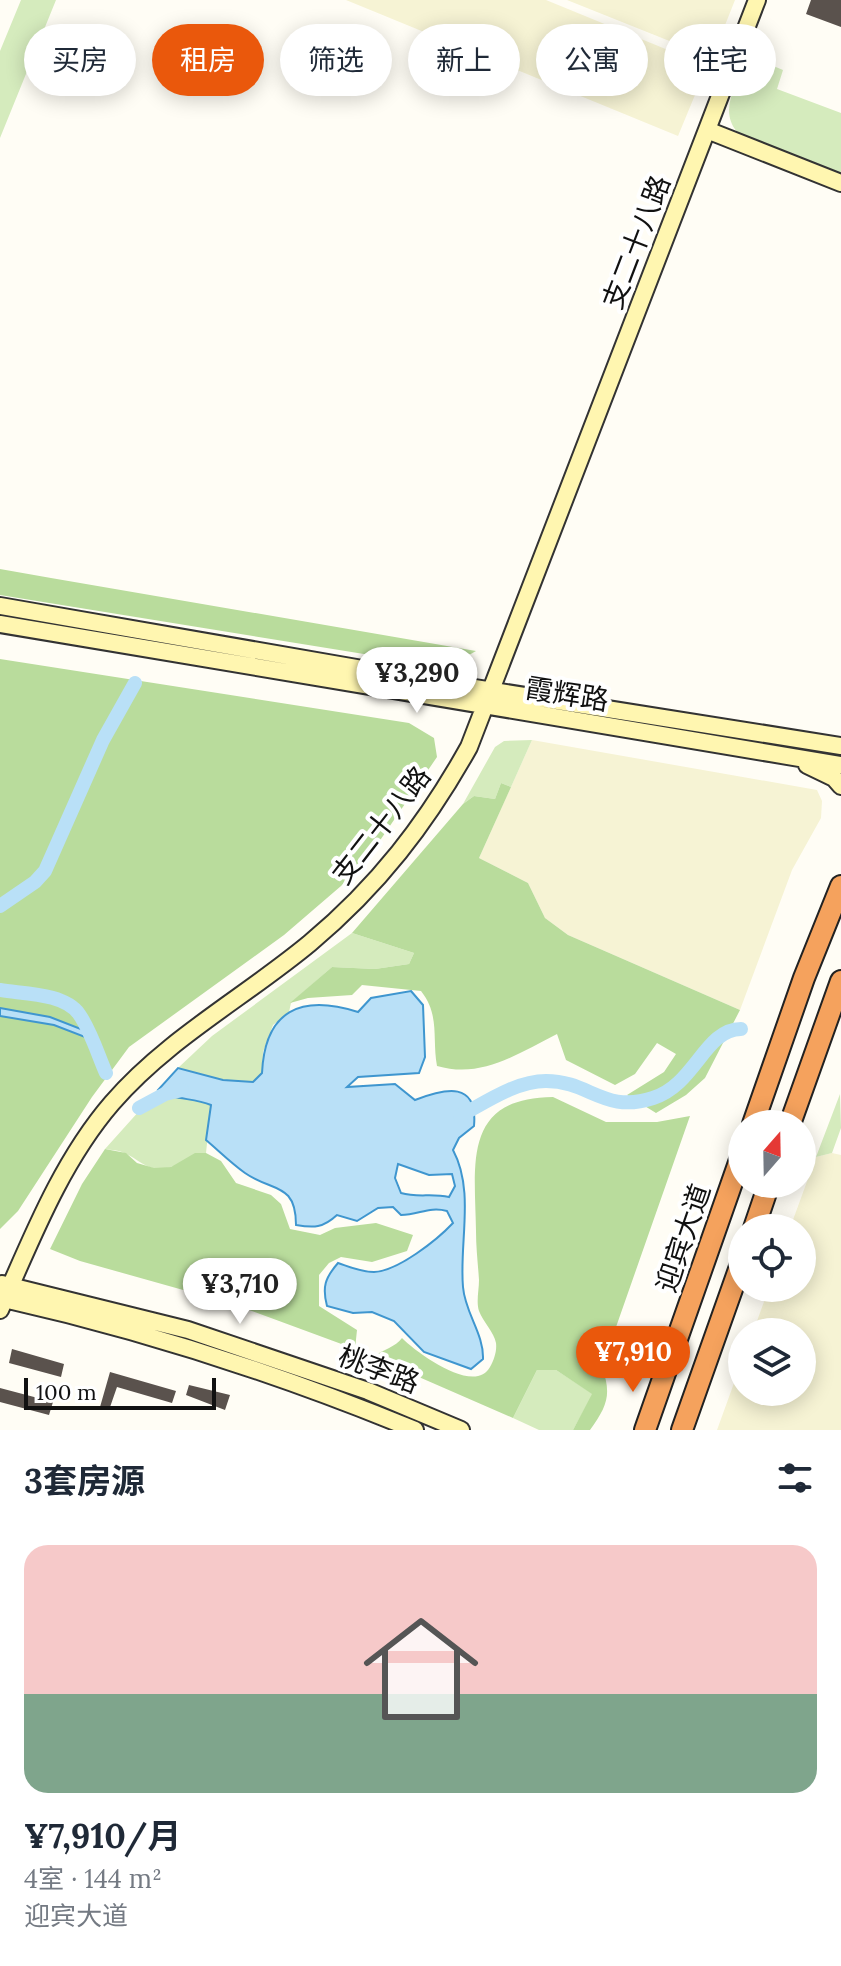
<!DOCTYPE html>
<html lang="zh">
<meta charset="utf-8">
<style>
:root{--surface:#fff;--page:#f6f6f7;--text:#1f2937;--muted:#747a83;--line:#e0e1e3;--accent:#ea580c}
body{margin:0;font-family:Lora,"Noto Sans SC",serif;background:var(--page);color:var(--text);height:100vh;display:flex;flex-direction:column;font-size:30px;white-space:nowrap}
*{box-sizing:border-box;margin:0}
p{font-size:26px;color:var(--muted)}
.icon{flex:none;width:44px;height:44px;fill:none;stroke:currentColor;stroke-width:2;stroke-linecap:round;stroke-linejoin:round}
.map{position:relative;height:1430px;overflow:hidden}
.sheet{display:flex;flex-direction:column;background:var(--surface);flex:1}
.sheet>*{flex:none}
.guide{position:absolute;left:24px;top:24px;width:794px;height:72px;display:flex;gap:16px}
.needle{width:52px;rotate:20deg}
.controls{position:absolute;left:728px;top:1110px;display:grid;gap:16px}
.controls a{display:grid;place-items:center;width:88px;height:88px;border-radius:50%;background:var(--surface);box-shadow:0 4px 20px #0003;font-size:40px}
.scale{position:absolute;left:24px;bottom:20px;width:192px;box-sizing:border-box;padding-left:8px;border:4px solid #111;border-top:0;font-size:22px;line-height:28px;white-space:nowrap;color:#111;-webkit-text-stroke:6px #fff;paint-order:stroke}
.price{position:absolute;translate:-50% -68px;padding:0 18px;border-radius:28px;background:#fff;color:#222;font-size:26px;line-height:52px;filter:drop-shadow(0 2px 4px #0008)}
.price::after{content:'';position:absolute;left:50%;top:48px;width:24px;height:18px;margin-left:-12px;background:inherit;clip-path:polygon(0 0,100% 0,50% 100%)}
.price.active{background:var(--accent);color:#fff}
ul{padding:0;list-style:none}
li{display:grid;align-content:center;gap:16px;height:424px;padding:0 24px}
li+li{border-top:2px solid var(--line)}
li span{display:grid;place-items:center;height:248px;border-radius:24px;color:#555}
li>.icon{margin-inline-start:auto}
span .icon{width:144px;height:144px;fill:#fffc;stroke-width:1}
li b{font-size:34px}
h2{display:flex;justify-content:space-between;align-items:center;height:96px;padding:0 24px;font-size:34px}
.pill{padding:0 28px;border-radius:36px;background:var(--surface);box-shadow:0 4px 20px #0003;font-size:28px;line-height:72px}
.pill.active{background:var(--accent);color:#fff}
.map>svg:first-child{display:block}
.farmland{fill:#f6f3d4}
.green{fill:#d5ebbd}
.forest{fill:#b9dc9c}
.water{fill:#b9e0f7;stroke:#3f96cf;stroke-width:2;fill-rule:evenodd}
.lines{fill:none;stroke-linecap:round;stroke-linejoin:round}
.canal{stroke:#b9e0f7;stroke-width:14}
.building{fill:#5a524d}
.secondary-casing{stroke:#333;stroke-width:20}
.highway-casing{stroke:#222;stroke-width:24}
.secondary{stroke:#fff6b0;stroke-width:16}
.highway{stroke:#f5a25d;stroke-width:20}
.labels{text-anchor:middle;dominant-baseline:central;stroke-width:8;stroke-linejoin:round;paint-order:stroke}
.street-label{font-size:28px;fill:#111;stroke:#fff}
</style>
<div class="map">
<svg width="841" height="1430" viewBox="0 0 841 1430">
<rect width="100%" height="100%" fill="#fffdf5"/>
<path class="farmland" d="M346,0H546L707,66L678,136Z
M567,0H735L712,58Z
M532,740L817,790L822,801L821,818L792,870L740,1010L568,935L545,918L528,883L479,858Z
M832,1153L841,1155V1430H717L742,1361V1392H802V1332H753L769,1288H802V1228H790L816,1157Z"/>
<path class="green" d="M21,0H56L0,138V51Z
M749,56L783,70L777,89L841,113V175L738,133C717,109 738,83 749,56Z
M532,740L511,787L501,783L495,799L474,796L463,804L495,747L504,741Z
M352,933L414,953L409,964L375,969L332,967L291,1003L289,1012L273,1025L263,1052L262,1073L254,1082L223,1080L178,1068L212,1036Z
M158,1090C175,1101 192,1097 211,1105L206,1153C192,1154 184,1164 171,1167C148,1174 141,1160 124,1153C119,1150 111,1150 105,1149Z
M840,1094L841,1128L832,1153L816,1157Z
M537,1370H556L593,1394L573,1430H539L513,1418Z"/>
<path class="forest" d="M0,569L51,578L476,651L455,663L432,665L0,595Z
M0,659L409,723L434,738L437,757L368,858L341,886L284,935L129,1047L92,1097L18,1211L0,1229Z
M501,783L511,787L479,858L528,883L545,918L568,935L740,1010L705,1078L686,1095L656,1113L627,1095L664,1072L676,1054L657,1043L635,1074L615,1085L566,1060L557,1034C517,1054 482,1079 437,1066C432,1038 440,1015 421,991L362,985L352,995L308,998L290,1003L332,967L375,969L409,964L414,953L352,933L463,804L474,796L495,799Z
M553,1097L606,1122H657L690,1116L602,1367C612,1395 607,1406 590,1430H573L592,1394L556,1370H537L513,1418L373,1357C382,1350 396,1347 402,1338C418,1354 475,1395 490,1367C494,1360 497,1351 496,1343C494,1332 483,1322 479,1311C476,1302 479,1290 479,1280C478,1264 476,1248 476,1231C475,1164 462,1098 553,1097Z
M105,1149L126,1153L137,1163L154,1168L171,1167L195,1153H206L221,1161L236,1183L271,1195L281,1204L290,1229L320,1235L335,1228L376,1223L413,1235L407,1251L372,1262L341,1257L329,1263L319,1275V1306L357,1330L355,1349L233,1304L80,1261L50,1249L82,1184Z"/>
<path class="water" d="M411,991L423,1005L425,1057L419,1073L358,1077L347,1087L395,1084L415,1100C446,1088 478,1081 474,1126L459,1138L453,1150C475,1191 459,1243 463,1287C465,1313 484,1334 483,1359L471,1369L424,1352L394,1321L372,1312L353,1313L327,1306C322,1287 325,1278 338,1263C350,1267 361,1272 374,1272C398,1271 437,1240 453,1223L447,1211C429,1206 419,1215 401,1215L393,1207L378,1208L357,1221L337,1215C323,1228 314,1228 296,1225C296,1182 272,1192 245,1173C231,1163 219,1151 206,1140L211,1105C192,1097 175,1101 158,1090L178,1068L223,1080L253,1082L262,1073C265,1010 301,994 358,1012L371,998ZM398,1164L429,1175L452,1174L455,1186L449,1197C431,1193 418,1198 401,1193L395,1178Z
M0,1008L50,1017L86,1031L90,1039L54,1025L0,1016Z"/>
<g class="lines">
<path class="canal" d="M0,906L35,882L45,871L103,740L135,683
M0,990C23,994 64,993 79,1014C91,1031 98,1055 106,1073
M139,1108L165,1094L182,1090
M460,1116C486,1102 516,1081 546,1081C590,1081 604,1114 653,1098C695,1085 705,1029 741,1029"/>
</g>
<path class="building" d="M811,0H841V27L806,14Z
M12,1349L64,1364L61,1377L9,1363Z
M110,1372L176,1391L172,1403L117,1387L109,1410L100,1407Z
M189,1385L230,1395L225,1410L186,1395Z
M0,1388L53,1402L49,1415L0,1402Z"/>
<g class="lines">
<defs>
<path id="secondary" d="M707,130L841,183
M0,606L437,682L841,746
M0,624L841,765
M807,765L834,778L841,786
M2,1284L188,1330L368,1391L461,1430
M0,1298C143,1330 279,1374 415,1430
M0,1310C31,1240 61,1162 112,1103C167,1039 245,997 310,943C378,886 426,824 469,747L757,0"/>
<path id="highway" d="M753,1124L804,978L841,886
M790,1124L841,981
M754,1228L769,1184
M645,1430L742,1154
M682,1430L742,1261"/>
</defs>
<use href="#secondary" class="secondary-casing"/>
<use href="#highway" class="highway-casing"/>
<use href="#secondary" class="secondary"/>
<use href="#highway" class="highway"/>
</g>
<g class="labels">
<g class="street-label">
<text transform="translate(636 242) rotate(-69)">支二十八路</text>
<text transform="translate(567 694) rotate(9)">霞辉路</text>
<text transform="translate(381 825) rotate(-52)">支二十八路</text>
<text transform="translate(683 1238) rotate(-71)">迎宾大道</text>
<text transform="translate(379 1369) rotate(21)">桃李路</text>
</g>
</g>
</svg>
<div class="controls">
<a><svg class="needle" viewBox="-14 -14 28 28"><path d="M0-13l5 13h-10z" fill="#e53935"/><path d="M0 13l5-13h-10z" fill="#747a83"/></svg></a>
<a><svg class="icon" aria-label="locate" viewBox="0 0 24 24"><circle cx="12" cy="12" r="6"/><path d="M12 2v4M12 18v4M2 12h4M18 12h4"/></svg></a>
<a><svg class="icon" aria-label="layers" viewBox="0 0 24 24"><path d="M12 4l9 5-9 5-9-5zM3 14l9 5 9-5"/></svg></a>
</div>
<div class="scale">100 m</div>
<b class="price" style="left:417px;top:715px">¥3,290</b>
<b class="price" style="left:240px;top:1326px">¥3,710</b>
<b class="price active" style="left:633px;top:1394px">¥7,910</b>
<div class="guide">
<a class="pill">买房</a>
<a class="pill active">租房</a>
<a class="pill">筛选</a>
<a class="pill">新上</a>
<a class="pill">公寓</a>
<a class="pill">住宅</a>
</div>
</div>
<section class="sheet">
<h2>3套房源<svg class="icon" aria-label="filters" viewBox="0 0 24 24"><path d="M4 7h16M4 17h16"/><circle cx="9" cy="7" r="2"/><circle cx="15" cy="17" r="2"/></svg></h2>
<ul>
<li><span style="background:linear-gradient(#f6c9c9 60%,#7fa58c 0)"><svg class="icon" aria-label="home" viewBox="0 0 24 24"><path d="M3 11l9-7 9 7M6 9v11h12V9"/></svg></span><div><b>¥7,910/月</b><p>4室 · 144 m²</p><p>迎宾大道</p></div></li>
</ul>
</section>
